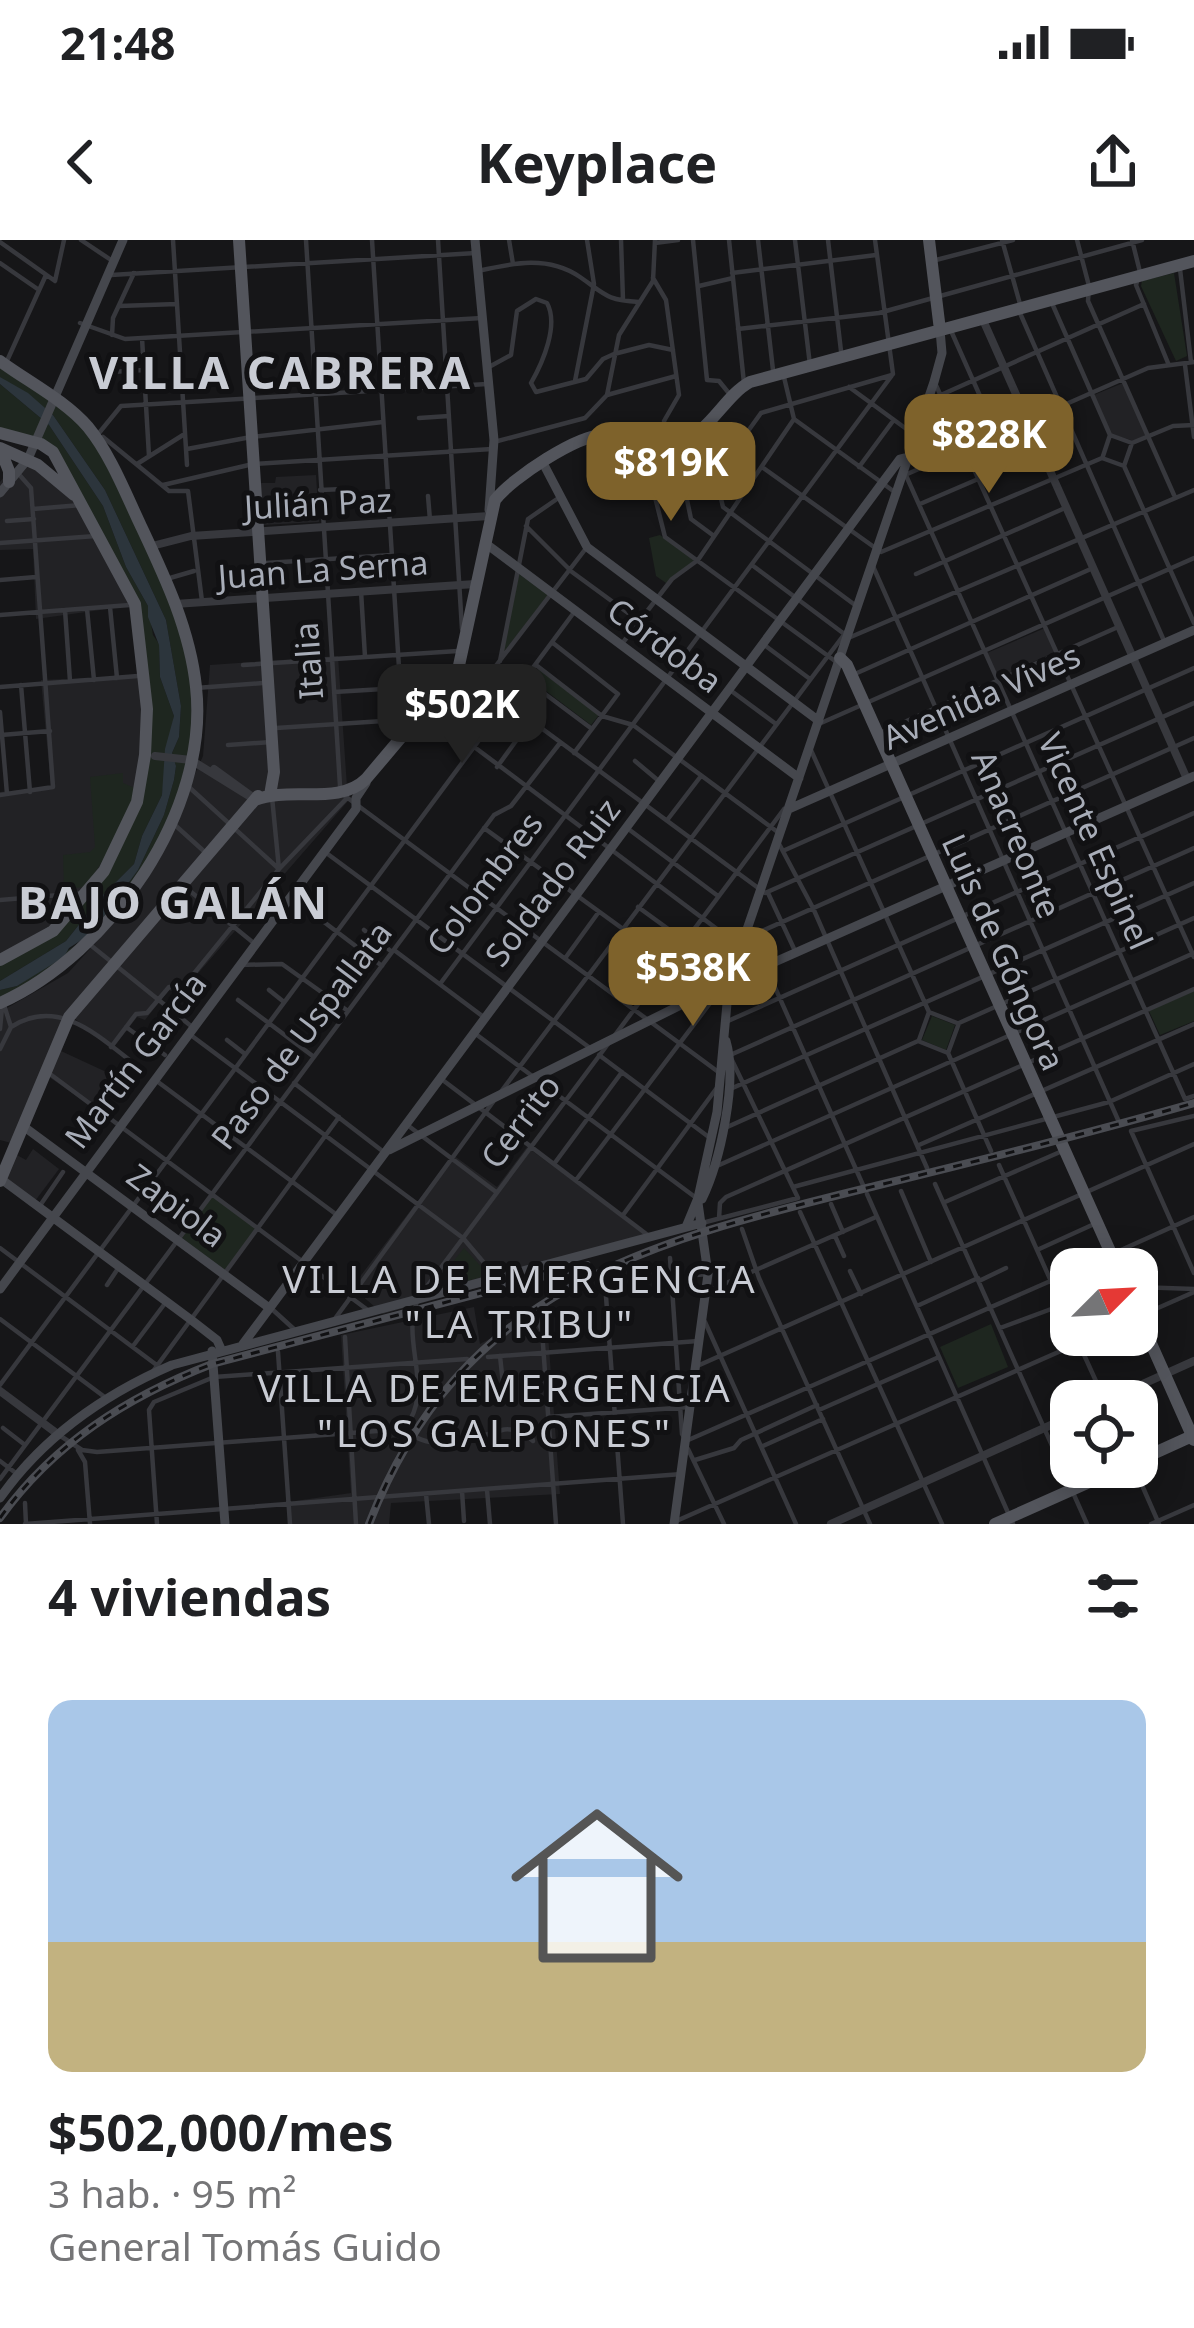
<!DOCTYPE html>
<html lang="es">
<meta charset="utf-8">
<style>
:root{--surface:#fff;--page:#f6f6f6;--text:#202124;--muted:#757577;--accent:#7e622b}
body{margin:0;font-family:"Noto Sans",sans-serif;background:var(--page);color:var(--text);height:100vh;display:flex;flex-direction:column;font-size:45px;white-space:nowrap}
*{box-sizing:border-box;margin:0}
p{font-size:39px;color:var(--muted)}
.icon{flex:none;width:66px;height:66px;fill:none;stroke:currentColor;stroke-width:2;stroke-linecap:round;stroke-linejoin:round}
.map{position:relative;height:1284px;overflow:hidden}
.panel{display:flex;flex-direction:column;background:var(--surface);flex:1}
.panel>*{flex:none}
.needle{width:78px;rotate:66deg}
.buttons{position:absolute;left:1050px;top:1008px;display:grid;gap:24px}
.buttons a{display:grid;place-items:center;width:108px;height:108px;border-radius:24px;background:var(--surface);box-shadow:0 6px 30px #0003;font-size:60px}
.price{position:absolute;translate:-50% -102px;padding:0 27px;border-radius:24px;background:var(--accent);color:#fff;font-size:39px;line-height:78px;filter:drop-shadow(0 3px 6px #0008)}
.price::after{content:'';position:absolute;left:50%;top:72px;width:36px;height:27px;margin-left:-18px;background:inherit;clip-path:polygon(0 0,100% 0,50% 100%)}
.price.on{background:#222;color:#fff}
ul{padding:0;list-style:none}
li{display:grid;align-content:center;gap:24px;height:636px;padding:0 48px}
li span{display:grid;place-items:center;height:372px;border-radius:24px;color:#555}
li>.icon{margin-inline-start:auto}
span .icon{width:216px;height:216px;fill:#fffc;stroke-width:1}
li b{font-size:51px}
h2{display:flex;justify-content:space-between;align-items:center;height:144px;padding:0 48px;font-size:51px}
.status{display:flex;justify-content:space-between;align-items:center;height:84px;padding:0 60px;background:var(--surface);direction:ltr}
.status svg{height:33px;fill:currentColor}
header{display:flex;justify-content:space-between;align-items:center;height:156px;padding:0 48px;background:var(--surface);font-size:54px;font-weight:700}
.map>svg:first-child{display:block}
.built{fill:#222225}
.green{fill:#1e261f}
.water{fill:#2c353c}
.lines{fill:none;stroke-linecap:round;stroke-linejoin:round}
.minor{stroke:#37383d;stroke-width:4.5}
.tertiary{stroke:#37383d;stroke-width:8}
.secondary{stroke:#45474d;stroke-width:9}
.primary{stroke:#53555c;stroke-width:12}
.rail-casing{stroke:#4a4c52;stroke-width:8}
.rail{stroke:#111113;stroke-width:3;stroke-dasharray:9;stroke-linecap:butt}
.labels{text-anchor:middle;dominant-baseline:central;stroke-width:10;stroke-linejoin:round;paint-order:stroke}
.street-label{font-size:33px;fill:#a8adb8;stroke:#111113}
.quarter-label{font-size:39px;letter-spacing:3px;fill:#c9ccd4;stroke:#111113}
.district-label{font-size:45px;font-weight:bold;letter-spacing:3px;fill:#c9ccd4;stroke:#111113}
</style>
<div class="status"><b>21:48</b><svg viewBox="0 0 49 12"><path d="M0 12V9h3v3zM5 12V6h3v6zM10 12V3h3v9zM15 12V0h3v12zM26 1h20v11H26zM47 4h2v5h-2z"/></svg></div>
<header><svg class="icon" aria-label="back" viewBox="0 0 24 24"><path d="M15 5l-7 7 7 7"/></svg>Keyplace<svg class="icon" aria-label="share" viewBox="0 0 24 24"><path d="M12 15V3M7 8l5-5 5 5M5 13v7h14v-7"/></svg></header>
<div class="map">
<svg width="1194" height="1284" viewBox="0 0 1194 1284">
<rect width="100%" height="100%" fill="#161618"/>
<path class="built" d="M1123,143L1146,195L1134,201L1111,194L1094,155Z
M29,222L71,255L136,365L36,379L33,309L0,310V242L8,232Z
M316,235L319,282L262,285L260,243H275L276,237Z
M1045,388L1055,412L998,438L987,413Z
M338,416L348,561L180,754L169,750L145,780L137,777L114,807L75,779L61,811L115,836L91,866L49,837L19,905L0,900V772L68,733L108,689L151,633L203,516L210,425Z
M141,436L145,485L140,546L120,587L85,654L62,658L65,677L0,715V552L51,547L41,440Z
M527,907L652,999L383,1074L352,1047L453,915L497,947Z
M33,909L59,929L35,961L5,939L15,914L26,920Z
M474,1067L480,1104L546,1068L560,1254L391,1263L389,1284H289L288,1262L351,1253L341,1095Z"/>
<path class="green" d="M1174,33L1187,116L1176,121L1141,46L1142,41Z
M0,121L87,185L182,383L196,485L167,594L93,699L0,763V750L17,746L91,694L138,630L164,575L174,540L176,526L172,513L179,497L181,466L166,380L105,250L53,175L0,137Z
M0,144L49,185L103,266L126,327L148,366L153,395L159,404L160,437L174,476L162,555L142,596L134,624L101,657L66,701L0,741V720L67,674L63,658L85,656L133,571L145,515L135,364L53,212L0,193Z
M660,295L695,320L666,343L656,336L649,298Z
M519,334L548,355L503,413Z
M538,429L599,475L591,485L530,439Z
M123,533V543L137,549L110,610L85,647L64,649L63,615L90,612L95,607L90,537Z
M1194,751V781L1160,795L1149,771Z
M932,776L955,785L946,810L922,800Z
M212,956L257,988L225,1030L182,998Z
M464,1008L489,1035L434,1050L433,1047Z
M991,1084L1008,1127L958,1148L940,1107Z"/>
<path class="water" d="M0,137L28,153L53,175L105,250L166,380L181,466L179,497L172,513L176,526L174,540L164,575L138,630L91,694L69,708L64,717L17,746L0,750V741L66,701L101,657L134,624L142,596L162,555L165,509L174,476L160,437L159,405L148,377V366L126,327L103,266L49,185L0,144Z"/>
<g class="lines">
<path class="minor" d="M81,0L114,22
M173,0L187,225
M306,0L340,546
M372,0L403,491
M438,0L462,389
M509,0L513,24
M621,0L623,60
M693,0L707,140L719,141L732,157
M729,0L744,143
M758,0L773,130
M795,0L810,125
M828,0L841,111
M1002,0L1020,64
M1077,0L1089,46L1088,61L1174,255
M1132,0L1140,32L1136,45L1168,123
M0,2L55,41L64,0
M655,3L678,0
M932,21L1013,0
M0,23L39,50
M1180,29L1191,122
M478,31C513,23 548,15 580,37C606,55 606,60 639,62
M732,33L876,15
M111,35L476,13
M653,38L666,60L679,155L664,181L668,202
M699,46L733,38
M1051,61L1110,195L1103,216
M119,66L177,64
M1020,73L1165,403
M80,83L125,99L482,78
M738,89L879,73L1142,0
M952,93L996,192
M112,95L113,78L134,33
M142,98L149,216
M423,116L425,146
M350,121L352,151
M6,123L46,35
M1185,125L1194,197
M489,127L511,115L517,71L536,59L547,63C559,85 543,122 531,143L536,152L586,139L603,119L614,114L649,105L673,110
M111,132L144,130
M783,133L794,179L896,253
M575,141L594,44L587,0
M935,143L1194,717
M849,147L916,196
M943,154L1144,64
M607,155L619,95L653,41L655,0
M419,178L449,176
M99,193L121,166L487,144
M1110,195L1132,203
M103,197L169,251H188L202,361
M494,202L585,178L607,155L676,136
M642,205L665,297L835,421
M187,209L251,197L383,182
M137,224L183,195
M1124,226L1194,383
M1124,226L1132,203L1173,186L1194,185
M762,227L881,312L1102,218L1124,226
M859,227L893,181
M714,229L723,267L855,365
M904,231L1185,859L1194,856
M905,235L1148,128L1194,122
M682,236L691,279L714,296
M651,243L723,226L761,173L892,135
M163,245L253,224L492,209
M320,250L344,249
M428,256L430,280
M920,264L1041,212
M33,269L81,265
M7,281L34,279
M526,286L572,332L639,381
M0,303L96,296
M266,323L392,315
M872,324L1119,882
M752,325L843,393
M916,334L1065,268
M170,338L194,331
M0,340L36,337
M361,351L365,417
M110,367L117,438
M87,369L94,440
M65,370L70,441
M0,375L130,365
M846,399L1194,250
M553,403L618,454L574,513
M763,404L810,439
M621,405L672,339L698,320L794,179
M500,421L528,279L557,259
M243,425L458,411
M536,425L602,476L633,485L779,593
M857,433L1093,328
M525,439L592,489
M481,440L487,441L486,449L479,447Z
M485,440L587,307
M21,445L30,552
M0,447L138,436
M196,448L263,443
M487,448L765,653L1194,463
M730,450L776,484
M334,452L400,448
M425,470L741,707
M0,472L7,554
M821,483L1194,318
M276,488L414,479
M882,492L1118,387
M1,495L50,491
M228,505L272,502
M810,508L929,772
M635,521L660,542
M497,527L529,483
M190,548L279,629
M0,555L53,547L31,248L16,231
M345,556L717,831
M272,557L279,629
M668,579L701,536
M176,586L207,614
M484,588L725,763
M627,588L718,656
M777,600L813,668L927,928
M785,610L1194,428
M325,612L590,808
M185,647L255,704
M768,653L796,713
M291,657L382,726
M0,660L83,653
M638,667L682,699
M364,690L392,712
M745,694L751,696L1194,498
M753,698L863,945
M88,703L191,786
M394,710L485,778
M566,717L598,673
M239,725L282,724L348,771
M440,744L893,134L875,0
M269,750L284,762
M238,760L314,817
M4,765L11,787
M929,772L957,783
M728,781L1194,573
M11,787C61,755 102,800 141,829
M126,787L165,815
M0,789L2,768
M473,792L695,957
M188,793L463,998L496,1037
M615,795L784,569
M227,800L245,814
M919,800L929,772
M111,807L136,774L147,773L169,747H183L279,629L347,558
M0,809L11,787
M948,813L959,783L1194,678
M948,813L991,911
M599,815L710,898
M728,816L1194,608
M46,831L369,1071
M440,838L649,996
M154,839L337,975
M294,843L385,913
M728,850L1194,643
M500,853L846,392
M1194,876L1131,891L1194,1033
M406,884L496,952
M725,888L918,801L948,813
M919,905L1194,784
M554,924L622,832
M999,925L1071,1086
M717,926L1194,713
M576,940L714,758
M935,944L1087,1284
M793,947L1109,862L1194,824
M901,951L931,1022
M867,954L1013,1284
M945,962L1060,912
M831,964L843,992
M39,967L63,932
M800,972L942,1284
M623,975L716,849
M719,978L720,963L726,957L1194,749
M702,983L798,958L730,816
M742,989L759,1038L870,1284
M835,996L844,1016
M0,1008L158,1126
M1037,1010L1092,985
M670,1018L682,1194L686,1201L1071,1032
M1079,1029L1194,977
M850,1031L861,1054
M979,1041L1006,1028
M107,1045L119,1027
M1137,1047L1194,1049
M706,1052L876,977
M917,1066L978,1038
M273,1070L295,1090
M534,1072L542,1091L556,1284
M1142,1075L1194,1052
M0,1079L106,1158
M334,1080L493,862
M705,1082L796,1284
M1000,1088L1062,1065
M1075,1095L1105,1161
M345,1097L356,1284
M133,1106L166,1062
M278,1112L290,1284
M500,1116L504,1153
M488,1117L698,1101
M695,1127L1194,904
M151,1134L339,877
M0,1145L575,371
M819,1170L939,1117
M548,1177L690,1167
M3,1188L25,1205
M404,1189C433,1215 470,1199 502,1190C512,1187 522,1193 531,1194L533,1201L526,1195
M59,1195L82,1210L97,1212L404,1189C437,1149 398,1100 419,1057L608,804
M763,1206L823,1179
M688,1209L724,1284
M78,1210L85,1222L90,1284
M695,1220L734,1208L741,1200L817,1165
M0,1221L17,1234
M1134,1227L1159,1284
M0,1239L494,575L511,566L560,503
M487,1250L490,1284
M462,1251L464,1281
M426,1254L429,1284
M25,1263L26,1284
M674,1282L1097,1095
M25,1284L682,1234
M157,1284L149,1170L154,1162L214,1137L467,1119
M623,1284L605,1043L708,1034
M1151,1284L1194,1265"/>
<path class="tertiary" d="M983,80L1187,539
M152,306L191,296L489,276
M175,364L475,344
M155,516L191,520L254,559
M214,529L254,558
M0,1151L59,1195
M1105,1161L1194,1121
M831,1284L1071,1176"/>
<path class="secondary" d="M475,0L494,200L489,270
M543,223L587,307L819,481
M0,253L28,219L123,0
M485,303L799,538
M789,569L1194,390
M23,886L268,1067
M389,910L707,752L1194,536
M1,939L190,1079L217,1100L221,1109
M702,959C720,922 738,841 726,801
M686,987L698,958L717,872L729,742L934,142L942,113L940,90
M0,1049L356,569V558L366,543
M243,1104L900,219L908,217
M212,1111L225,1284
M0,1258C43,1197 105,1154 172,1125L702,983
M674,1284L708,1034L698,963"/>
<path class="primary" d="M239,0L274,532L270,555
M929,0L940,90
M0,121C27,141 66,161 88,187C110,214 125,252 140,284C164,335 190,389 196,447C210,570 110,714 0,763
M0,193L41,204L53,212L135,364L147,469L145,515L137,562L104,631L53,691L0,720
M0,208L38,225L74,255
M0,209L9,231V242
M840,418L847,425L1118,1029
M255,560C289,546 339,566 366,539L458,430L495,260C512,238 578,194 605,195C629,196 657,206 679,201C709,195 724,156 750,142L1194,21
M0,941L69,777L258,556
M1137,1072L1194,1200
M1137,1221L1192,1196
M995,1284L1123,1227"/>
<defs>
<path id="rail" d="M0,1278C54,1203 127,1157 212,1124L587,1025
M369,1284C461,1046 651,1001 875,946C982,920 1089,893 1194,863"/>
</defs>
<use href="#rail" class="rail-casing"/>
<use href="#rail" class="rail"/>
</g>
<g class="labels">
<g class="street-label">
<text transform="translate(318 263) rotate(-3)">Julián Paz</text>
<text transform="translate(323 329) rotate(-4)">Juan La Serna</text>
<text transform="translate(665 405) rotate(37)">Córdoba</text>
<text transform="translate(308 421) rotate(-94)">Italia</text>
<text transform="translate(981 456) rotate(-24)">Avenida Vives</text>
<text transform="translate(1017 594) rotate(67)">Anacreonte</text>
<text transform="translate(1096 601) rotate(66)">Vicente Espinel</text>
<text transform="translate(552 642) rotate(-53)">Soldado Ruiz</text>
<text transform="translate(484 643) rotate(-53)">Colombres</text>
<text transform="translate(1004 712) rotate(66)">Luis de Góngora</text>
<text transform="translate(301 795) rotate(-53)">Paso de Uspallata</text>
<text transform="translate(135 820) rotate(-53)">Martín García</text>
<text transform="translate(520 881) rotate(-53)">Cerrito</text>
<text transform="translate(177 965) rotate(37)">Zapiola</text>
</g>
<g class="quarter-label">
<text x="520" y="1037">VILLA DE EMERGENCIA<tspan x="520" dy="45">"LA TRIBU"</tspan></text>
<text x="495" y="1146">VILLA DE EMERGENCIA<tspan x="495" dy="45">"LOS GALPONES"</tspan></text>
</g>
<g class="district-label">
<text x="281" y="131">VILLA CABRERA</text>
<text x="174" y="661">BAJO GALÁN</text>
</g>
</g>
</svg>
<div class="buttons">
<a><svg class="needle" viewBox="-14 -14 28 28"><path d="M0-13l5 13h-10z" fill="#e53935"/><path d="M0 13l5-13h-10z" fill="#757577"/></svg></a>
<a><svg class="icon" aria-label="locate" viewBox="0 0 24 24"><circle cx="12" cy="12" r="6"/><path d="M12 2v4M12 18v4M2 12h4M18 12h4"/></svg></a>
</div>
<b class="price" style="left:989px;top:256px">$828K</b>
<b class="price" style="left:671px;top:284px">$819K</b>
<b class="price on" style="left:462px;top:526px">$502K</b>
<b class="price" style="left:693px;top:789px">$538K</b>
</div>
<section class="panel">
<h2>4 viviendas<svg class="icon" aria-label="filters" viewBox="0 0 24 24"><path d="M4 7h16M4 17h16"/><circle cx="9" cy="7" r="2"/><circle cx="15" cy="17" r="2"/></svg></h2>
<ul>
<li><span style="background:linear-gradient(#a9c7e8 65%,#c2b280 0)"><svg class="icon" aria-label="home" viewBox="0 0 24 24"><path d="M3 11l9-7 9 7M6 9v11h12V9"/></svg></span><div><b>$502,000/mes</b><p>3 hab. · 95 m²</p><p>General Tomás Guido</p></div></li>
</ul>
</section>
